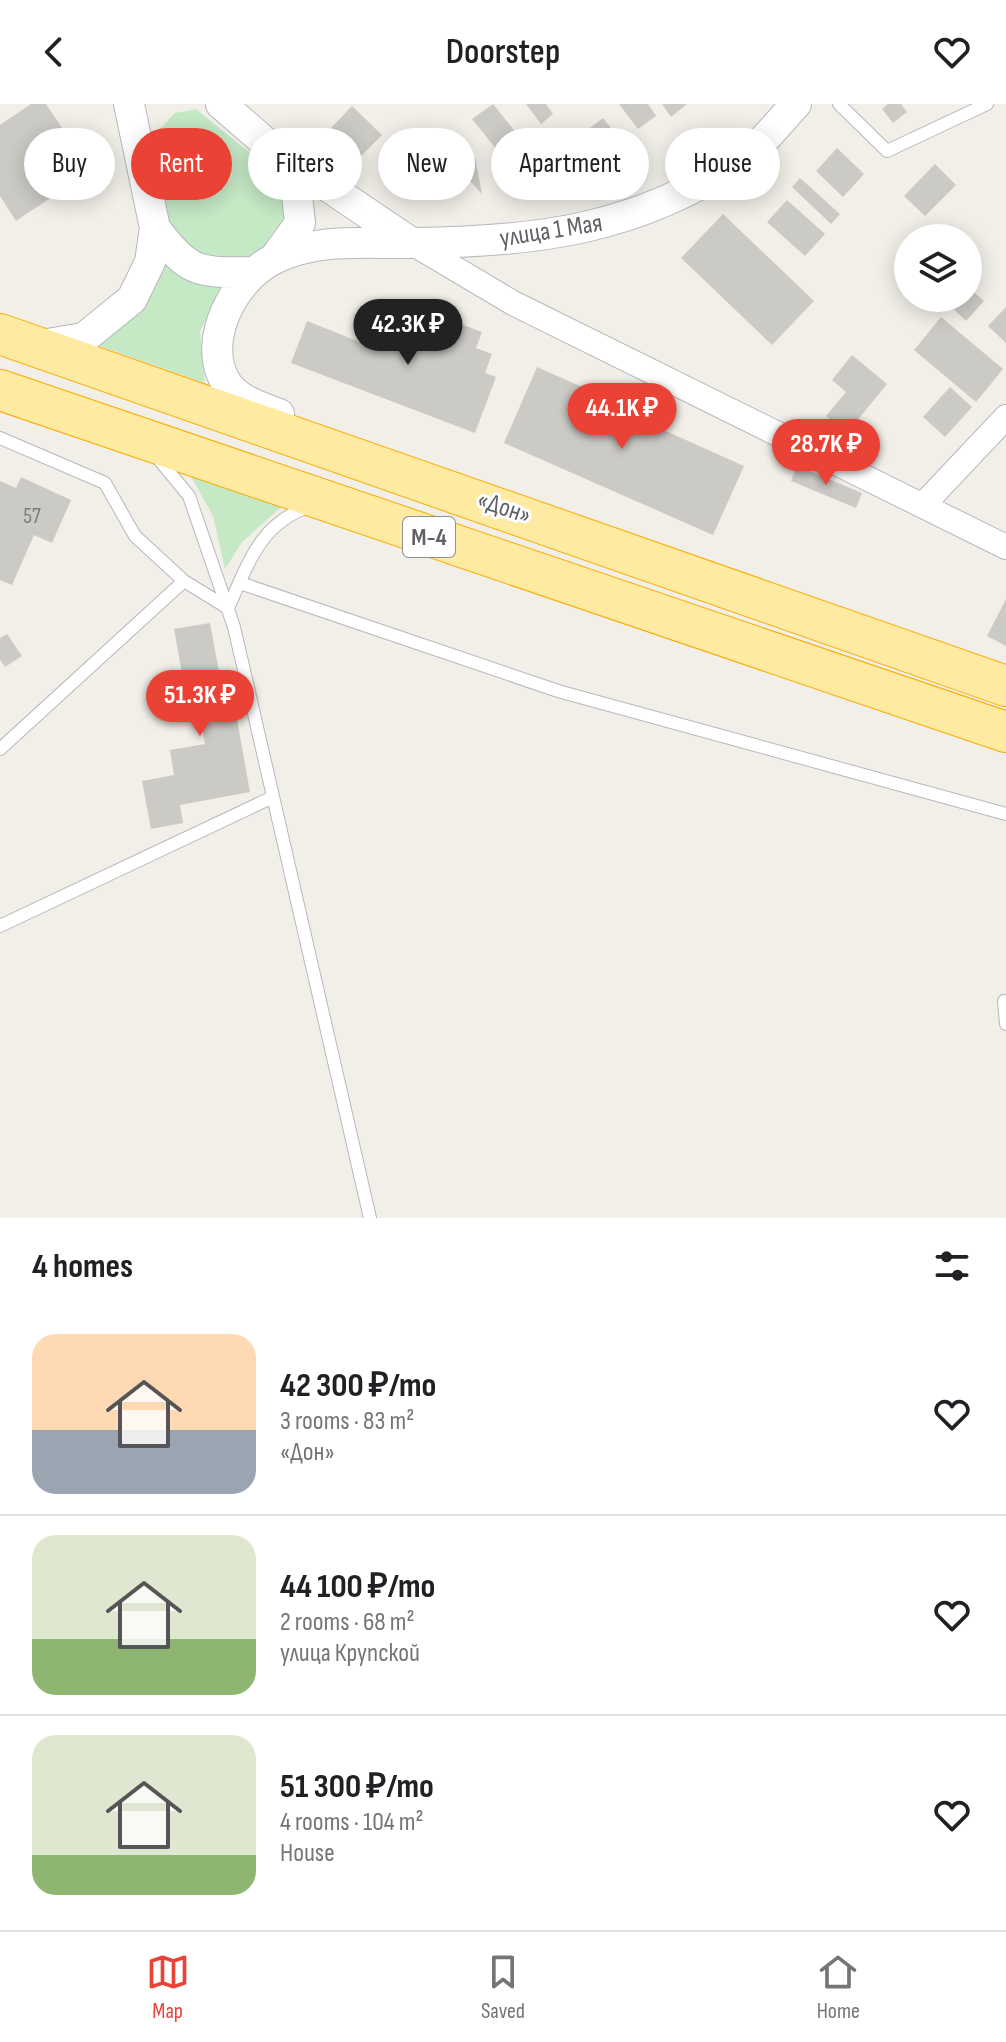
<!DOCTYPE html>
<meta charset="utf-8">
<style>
:root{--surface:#fff;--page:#f6f6f6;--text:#202124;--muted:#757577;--line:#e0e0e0;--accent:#ea4335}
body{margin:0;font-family:"Sofia Sans Condensed",sans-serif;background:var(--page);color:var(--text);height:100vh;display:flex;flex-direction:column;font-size:30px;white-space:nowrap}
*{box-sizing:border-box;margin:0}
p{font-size:26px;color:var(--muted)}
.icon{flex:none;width:44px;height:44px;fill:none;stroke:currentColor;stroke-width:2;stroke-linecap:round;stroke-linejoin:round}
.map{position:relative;height:1114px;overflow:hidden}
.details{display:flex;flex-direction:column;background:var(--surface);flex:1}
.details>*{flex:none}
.guide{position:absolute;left:24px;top:24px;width:958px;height:72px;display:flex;gap:16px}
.buttons{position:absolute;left:894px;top:120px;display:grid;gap:16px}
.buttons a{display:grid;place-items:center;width:88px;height:88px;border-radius:50%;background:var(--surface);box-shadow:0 4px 20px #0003;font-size:40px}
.price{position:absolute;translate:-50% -68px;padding:0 18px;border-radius:28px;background:var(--accent);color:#fff;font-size:26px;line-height:52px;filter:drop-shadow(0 2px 4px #0008)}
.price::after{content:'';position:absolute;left:50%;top:48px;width:24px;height:18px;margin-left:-12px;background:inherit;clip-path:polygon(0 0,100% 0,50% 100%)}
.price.active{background:#222;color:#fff}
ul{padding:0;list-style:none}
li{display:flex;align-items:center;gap:24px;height:200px;padding:0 32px}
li+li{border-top:2px solid var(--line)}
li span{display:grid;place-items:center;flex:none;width:224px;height:160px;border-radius:24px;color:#555}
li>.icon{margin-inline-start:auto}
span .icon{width:96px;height:96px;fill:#fffc;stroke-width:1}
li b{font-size:34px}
h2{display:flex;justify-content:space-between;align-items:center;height:96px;padding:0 32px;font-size:34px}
.tag{padding:0 28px;border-radius:36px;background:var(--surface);box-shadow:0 4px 20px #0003;font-size:28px;line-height:72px}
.tag.active{background:var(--accent);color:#fff}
header{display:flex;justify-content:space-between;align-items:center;height:104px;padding:0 32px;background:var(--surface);font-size:36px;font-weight:600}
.tabs{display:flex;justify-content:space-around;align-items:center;height:112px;border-top:2px solid var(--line);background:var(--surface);font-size:22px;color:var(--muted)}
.tabs a{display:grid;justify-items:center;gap:4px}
.tabs .active{color:var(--accent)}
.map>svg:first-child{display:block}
.green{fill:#c5e8c5}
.building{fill:#cccac5}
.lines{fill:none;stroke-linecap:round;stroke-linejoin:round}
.service-casing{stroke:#b5b8bc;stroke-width:14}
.minor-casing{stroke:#b5b8bc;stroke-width:26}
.tertiary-casing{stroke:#b5b8bc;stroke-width:32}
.trunk-casing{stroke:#f9ab00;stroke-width:42}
.service{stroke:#fff;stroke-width:12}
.minor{stroke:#fff;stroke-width:24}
.tertiary{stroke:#fff;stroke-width:30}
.trunk{stroke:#feeaa1;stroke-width:40}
.labels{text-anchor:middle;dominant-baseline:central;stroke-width:6;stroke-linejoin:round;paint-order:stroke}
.number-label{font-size:22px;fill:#7a7d7f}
.shield{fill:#fff;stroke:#8f9295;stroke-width:2}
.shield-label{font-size:24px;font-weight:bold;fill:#5f6368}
.street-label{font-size:26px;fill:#5f6368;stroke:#fff}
</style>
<header><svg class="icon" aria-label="back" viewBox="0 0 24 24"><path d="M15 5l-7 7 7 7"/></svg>Doorstep<svg class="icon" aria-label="heart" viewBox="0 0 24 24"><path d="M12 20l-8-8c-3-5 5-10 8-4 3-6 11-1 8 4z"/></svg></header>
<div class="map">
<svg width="1006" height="1114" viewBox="0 0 1006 1114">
<rect width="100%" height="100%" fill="#f1efe8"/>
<path class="green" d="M196,5L262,59L289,98L278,137L238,162L194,156L169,117L155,30L175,9Z
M162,154L225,179L200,227L205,279L94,240L139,209Z
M188,367L287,398L242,438L225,465L213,412Z"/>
<path class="building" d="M31,0H46L91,67L16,117L0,92V21Z
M493,0L517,30L497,46L472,15Z
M526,0H546L553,10L541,20Z
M619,0H648L656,12L638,25Z
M662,0H687L671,13Z
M888,0H901L907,8L893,19L882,5Z
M352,2L382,31L360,53L331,24Z
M603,14L627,44L614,54L590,24Z
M565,24L582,49L559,65L541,40Z
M837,44L864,70L843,93L816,67Z
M475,53L482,90L460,66Z
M935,60L956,81L925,112L904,92Z
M800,74L840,110L831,120L792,83Z
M787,96L825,130L805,152L767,118Z
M723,110L814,197L772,241L681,154Z
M968,183L984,197L966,217L942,194H968Z
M1006,203V239L988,222Z
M428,208L482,228L476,244L492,250L485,269L496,273L475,329L291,259L307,217L370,242L380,215L420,230Z
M941,213L1003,265L976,298L914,246Z
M852,251L887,280L847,329L826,312L846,288L832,276Z
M537,263L650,313L648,319L744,362L713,431L504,339Z
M950,283L972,303L945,333L923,313Z
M797,362L862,389L856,404L791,377Z
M21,373L71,396L52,439L34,431L12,481L0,476V377L16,384Z
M1006,495V542L987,532Z
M210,519L224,595L233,593L250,688L180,701L183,719L151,725L142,677L174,671L170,646L205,640L198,600L188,602L174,525Z
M7,530L22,552L5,563L0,556V534Z"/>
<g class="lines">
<defs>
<path id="service" d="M839,0L887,47L987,0
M0,334L105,379L135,432L184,477L228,504
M156,352L189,392L234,523L370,1114
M240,479L558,587L1006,710
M228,504C249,459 259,420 310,402
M0,645L184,477
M0,822L273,693
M1004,897L1006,920"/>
<path id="minor" d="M412,139L513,199L1006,443
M923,401L1006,313"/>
<path id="tertiary" d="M221,0L274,46L410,138
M155,124C189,169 197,169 253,168
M274,155L300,119L297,91L275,48
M35,242L84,234L132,195L150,158L155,124L129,0
M279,310C260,303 234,295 224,275C203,234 234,176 272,156C316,133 367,140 415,139C536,138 638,125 740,56C761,42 779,18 796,0"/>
<path id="trunk" d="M0,230L1006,582
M0,286L1006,628"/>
</defs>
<use href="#service" class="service-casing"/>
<use href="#minor" class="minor-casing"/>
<use href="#tertiary" class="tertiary-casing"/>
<use href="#trunk" class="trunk-casing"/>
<use href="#service" class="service"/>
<use href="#minor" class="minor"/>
<use href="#tertiary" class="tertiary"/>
<use href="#trunk" class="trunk"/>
</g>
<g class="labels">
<g class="number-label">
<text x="32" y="412">57</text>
</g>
<rect class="shield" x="403" y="413" width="52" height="40" rx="6"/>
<g class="shield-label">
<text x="429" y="433">М-4</text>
</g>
<g class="street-label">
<text transform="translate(551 127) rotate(-9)">улица 1 Мая</text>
<text transform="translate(504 404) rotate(19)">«Дон»</text>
</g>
</g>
</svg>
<div class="buttons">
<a><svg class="icon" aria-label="layers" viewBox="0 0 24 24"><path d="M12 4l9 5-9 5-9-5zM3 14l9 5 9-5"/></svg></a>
</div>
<b class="price active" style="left:408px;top:263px">42.3K ₽</b>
<b class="price" style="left:622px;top:347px">44.1K ₽</b>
<b class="price" style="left:826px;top:383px">28.7K ₽</b>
<b class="price" style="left:200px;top:634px">51.3K ₽</b>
<div class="guide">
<a class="tag">Buy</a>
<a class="tag active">Rent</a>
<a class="tag">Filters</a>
<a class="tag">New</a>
<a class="tag">Apartment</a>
<a class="tag">House</a>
</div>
</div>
<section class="details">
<h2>4 homes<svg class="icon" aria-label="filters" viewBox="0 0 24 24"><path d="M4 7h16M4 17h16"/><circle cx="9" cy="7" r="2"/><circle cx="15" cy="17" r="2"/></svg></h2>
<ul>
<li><span style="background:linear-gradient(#ffd9b3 60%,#9aa5b1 0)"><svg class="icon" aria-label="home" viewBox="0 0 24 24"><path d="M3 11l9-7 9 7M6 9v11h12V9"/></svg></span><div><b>42 300 ₽/mo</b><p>3 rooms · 83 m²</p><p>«Дон»</p></div><svg class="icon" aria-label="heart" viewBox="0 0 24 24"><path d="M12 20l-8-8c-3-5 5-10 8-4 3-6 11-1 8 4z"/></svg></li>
<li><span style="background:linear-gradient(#dfe7d0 65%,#8fb573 0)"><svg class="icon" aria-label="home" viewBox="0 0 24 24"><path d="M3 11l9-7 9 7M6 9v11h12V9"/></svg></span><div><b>44 100 ₽/mo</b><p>2 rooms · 68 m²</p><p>улица Крупской</p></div><svg class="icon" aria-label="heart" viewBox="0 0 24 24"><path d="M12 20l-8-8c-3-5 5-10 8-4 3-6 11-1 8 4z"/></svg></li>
<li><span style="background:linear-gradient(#dfe7d0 75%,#8fb573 0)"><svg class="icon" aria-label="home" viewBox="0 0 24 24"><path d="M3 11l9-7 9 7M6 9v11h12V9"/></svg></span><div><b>51 300 ₽/mo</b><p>4 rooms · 104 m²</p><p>House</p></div><svg class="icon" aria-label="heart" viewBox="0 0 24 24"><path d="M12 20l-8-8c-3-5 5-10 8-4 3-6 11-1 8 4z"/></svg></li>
</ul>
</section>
<nav class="tabs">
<a class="active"><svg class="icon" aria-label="map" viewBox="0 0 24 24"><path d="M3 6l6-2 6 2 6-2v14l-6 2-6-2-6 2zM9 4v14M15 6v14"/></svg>Map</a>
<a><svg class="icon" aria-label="saved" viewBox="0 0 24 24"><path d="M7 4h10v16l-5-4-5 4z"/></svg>Saved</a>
<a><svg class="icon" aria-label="home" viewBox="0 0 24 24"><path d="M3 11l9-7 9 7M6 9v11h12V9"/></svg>Home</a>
</nav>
